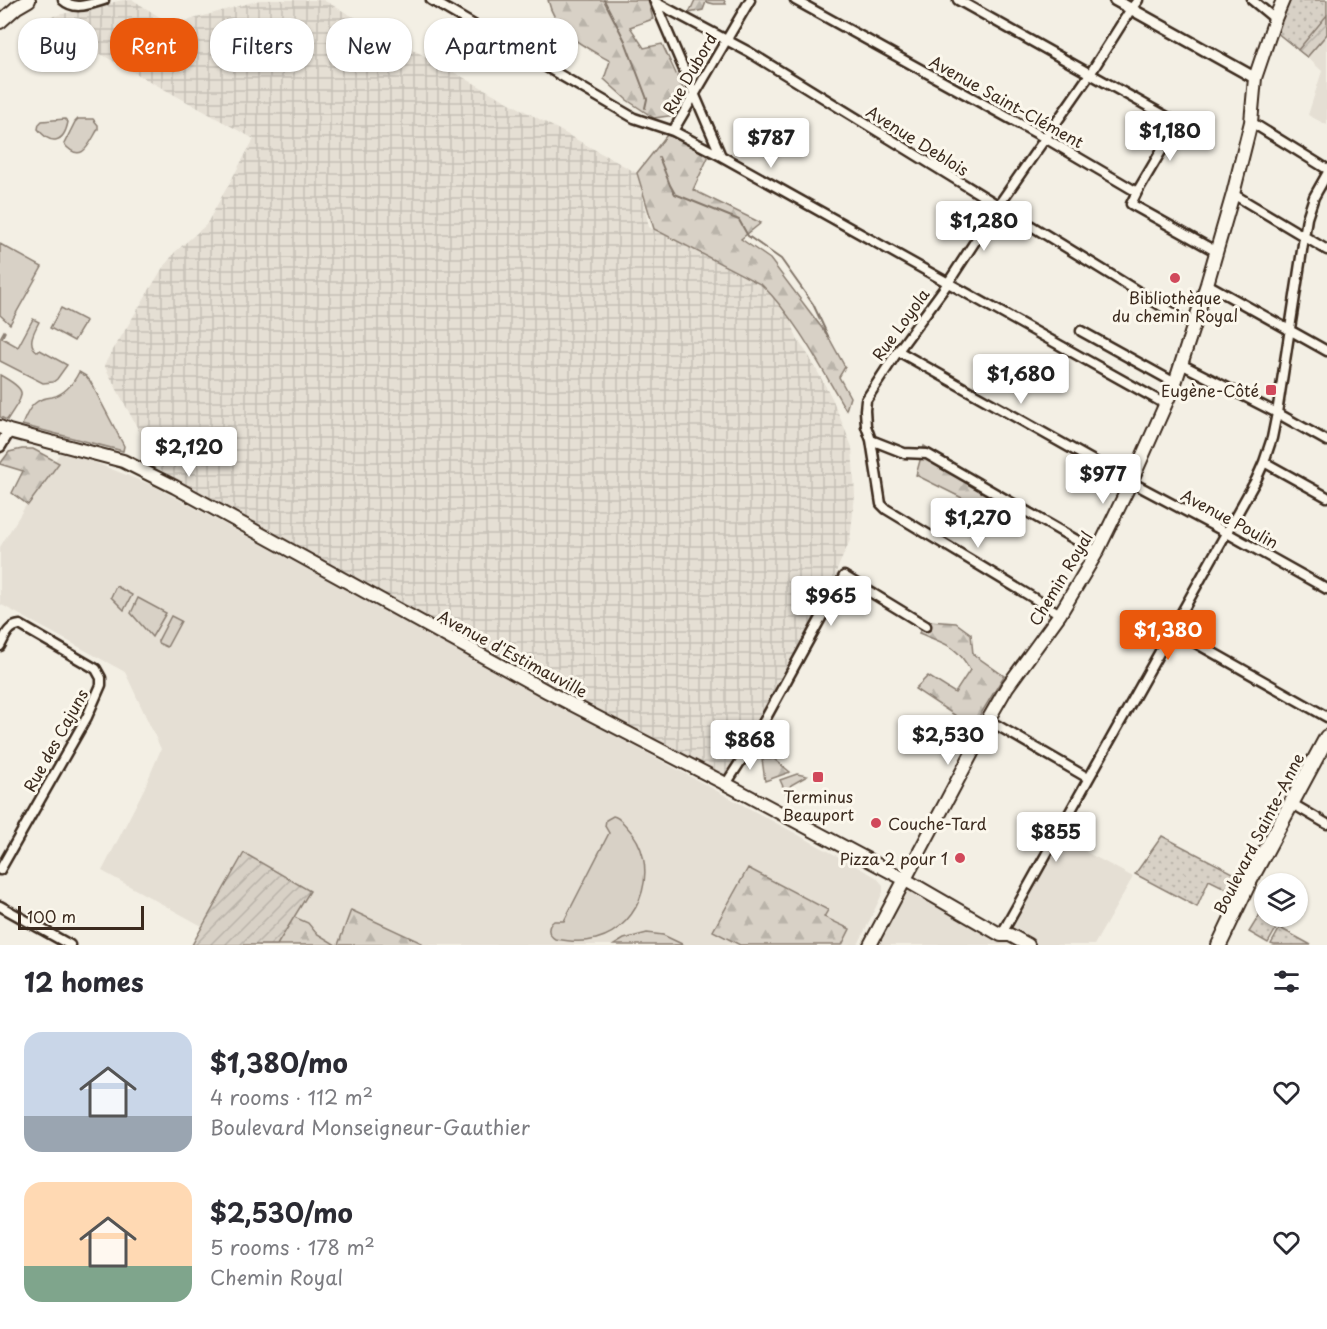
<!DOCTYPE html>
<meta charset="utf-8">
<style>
:root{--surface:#fff;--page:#f2f2f3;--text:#2b2b33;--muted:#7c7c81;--accent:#ea580c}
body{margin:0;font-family:"Playpen Sans",sans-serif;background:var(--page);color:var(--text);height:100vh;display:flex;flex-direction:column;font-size:22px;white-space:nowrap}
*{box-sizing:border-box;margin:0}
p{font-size:20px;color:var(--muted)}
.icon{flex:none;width:33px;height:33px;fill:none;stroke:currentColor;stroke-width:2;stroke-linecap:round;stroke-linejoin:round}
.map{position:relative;height:945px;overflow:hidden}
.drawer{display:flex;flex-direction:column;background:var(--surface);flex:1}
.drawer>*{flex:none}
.guide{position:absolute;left:18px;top:18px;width:600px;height:54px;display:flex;gap:12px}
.controls{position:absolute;left:1254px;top:873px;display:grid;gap:12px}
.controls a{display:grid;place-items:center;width:54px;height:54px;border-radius:50%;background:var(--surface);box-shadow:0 2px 4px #0004;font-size:30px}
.scale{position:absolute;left:18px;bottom:15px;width:126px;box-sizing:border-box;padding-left:6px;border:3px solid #3b2a1e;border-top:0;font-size:16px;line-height:21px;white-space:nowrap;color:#3b2a1e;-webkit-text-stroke:4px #fbf7ec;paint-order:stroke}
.price{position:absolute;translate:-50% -51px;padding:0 14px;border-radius:6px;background:#fff;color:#222;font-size:20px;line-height:39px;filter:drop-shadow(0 2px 3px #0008)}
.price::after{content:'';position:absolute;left:50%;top:36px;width:18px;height:14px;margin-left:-9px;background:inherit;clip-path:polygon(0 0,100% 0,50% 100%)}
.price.active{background:var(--accent);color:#fff}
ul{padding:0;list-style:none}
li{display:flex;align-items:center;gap:18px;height:150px;padding:0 24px}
li span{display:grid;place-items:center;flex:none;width:168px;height:120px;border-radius:18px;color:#555}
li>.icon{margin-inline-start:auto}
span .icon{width:72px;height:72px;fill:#fffc;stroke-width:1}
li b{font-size:26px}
h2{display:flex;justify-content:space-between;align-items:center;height:72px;padding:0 24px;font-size:26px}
.tag{padding:0 21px;border-radius:24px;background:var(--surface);box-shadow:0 2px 4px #0004;font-size:21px;line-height:54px}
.tag.active{background:var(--accent);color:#fff}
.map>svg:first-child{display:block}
.built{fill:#e5dfd4}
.industrial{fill:url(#industrial-grid)}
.grass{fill:#d8d1c6;stroke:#8a7e72;stroke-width:1.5}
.forest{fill:url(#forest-firs);stroke:#8a7e72;stroke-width:1.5}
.park{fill:url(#park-dots);stroke:#8a7e72;stroke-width:1.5}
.garden{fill:url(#garden-furrows);stroke:#8a7e72;stroke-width:1.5}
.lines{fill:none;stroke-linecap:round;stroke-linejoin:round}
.stream{stroke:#817468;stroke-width:2}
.minor-casing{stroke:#3b2a1e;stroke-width:13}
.tertiary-casing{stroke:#3b2a1e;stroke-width:15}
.secondary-casing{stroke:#3b2a1e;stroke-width:16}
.primary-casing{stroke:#3b2a1e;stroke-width:18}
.minor{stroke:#fbf7ec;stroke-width:8}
.tertiary{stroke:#fbf7ec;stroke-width:10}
.secondary{stroke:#fbf7ec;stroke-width:12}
.primary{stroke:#fbf7ec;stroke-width:14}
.poi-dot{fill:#d1495b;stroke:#fbf7ec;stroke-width:2}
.labels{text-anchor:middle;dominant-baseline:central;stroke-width:6;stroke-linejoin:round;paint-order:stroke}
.street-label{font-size:16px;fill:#3b2a1e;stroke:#fbf7ec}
.poi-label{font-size:16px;fill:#3b2a1e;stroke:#fbf7ec}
</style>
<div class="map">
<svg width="1327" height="945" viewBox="0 0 1327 945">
<defs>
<pattern id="industrial-grid" width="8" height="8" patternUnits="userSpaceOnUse" patternTransform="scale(1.5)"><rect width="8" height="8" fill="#e5dfd4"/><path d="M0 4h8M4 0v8" fill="none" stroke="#c5c0b6"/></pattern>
<pattern id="forest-firs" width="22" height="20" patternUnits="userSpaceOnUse" patternTransform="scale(1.5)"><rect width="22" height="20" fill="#d8d1c6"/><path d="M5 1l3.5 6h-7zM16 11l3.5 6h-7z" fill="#bab4aa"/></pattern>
<pattern id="park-dots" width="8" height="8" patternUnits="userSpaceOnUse" patternTransform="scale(1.5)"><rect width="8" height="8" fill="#d8d1c6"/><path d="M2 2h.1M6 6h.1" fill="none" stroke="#bab4aa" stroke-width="1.8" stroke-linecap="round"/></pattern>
<pattern id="garden-furrows" width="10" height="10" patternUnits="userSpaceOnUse" patternTransform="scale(1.5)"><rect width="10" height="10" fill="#d8d1c6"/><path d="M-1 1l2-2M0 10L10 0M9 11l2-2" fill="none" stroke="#bab4aa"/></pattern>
</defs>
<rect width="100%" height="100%" fill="#f3efe4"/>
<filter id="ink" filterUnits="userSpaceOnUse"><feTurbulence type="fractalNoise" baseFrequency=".0167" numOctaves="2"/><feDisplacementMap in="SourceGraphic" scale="12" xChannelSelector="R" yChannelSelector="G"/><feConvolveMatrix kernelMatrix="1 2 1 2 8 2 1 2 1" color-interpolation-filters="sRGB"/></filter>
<g filter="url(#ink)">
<path class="built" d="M1327,34V125L1308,115L1322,71L1307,57Z
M60,453L91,461L154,486L876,877L883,885V892L858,945H192L202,926L102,871L144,789L161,749L125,672L0,604V547L43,478Z
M1056,836L1133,877L1094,945H870L904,879L1001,934Z"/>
<path class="industrial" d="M123,0H133L172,25L260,0H323L637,173L649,227L762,285L772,295L791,319L797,339L809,356L832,398L852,447L855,495L850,540L836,572L844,576L726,784L175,487L156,463L104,365L162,269L175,252L206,225L254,139L70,37L48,27L45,18Z"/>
<path class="grass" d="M65,119L68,122C64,143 51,146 38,129L39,124L42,121Z
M78,119H93L98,125V129C89,144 82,165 64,144L75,122Z
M0,244L42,267L10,324L0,315Z
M61,308L86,321L74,341L50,328Z
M33,319L39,322C34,332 26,344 38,352L40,350L67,365L57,379L53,382L43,383L0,361V338L4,331L5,332L2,338L18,347Z
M79,372L86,376L90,381L124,446L123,451L22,425C25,418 28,409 34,404C39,399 45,398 52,397C65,394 73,384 79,372Z
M0,375C31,392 23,394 7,420L0,417Z
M116,586L132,595L124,610L111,597Z
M138,598L166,613L152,637L131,613Z
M171,616L181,621L167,647L158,643V641Z
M613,816C619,817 622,822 627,827C661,862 644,926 596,939C582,943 569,941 555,939C547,934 547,926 554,921H564L609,833L605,826L606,820Z
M647,933L663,935L684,945H614L624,939Z"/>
<path class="forest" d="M548,0H648L653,19L630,27L644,48L662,44L687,97L683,114L654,118L627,100L604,79L610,61C582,45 556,34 548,0Z
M695,0H724L726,4H714L706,2L703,10L689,13Z
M667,135L711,151L693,190L761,223L741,239L770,259L828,336L845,367L839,377L850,397L846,410C821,368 797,320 762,285L654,229L637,173Z
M924,446L992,488L978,506L916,475Z
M22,449H33L59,463L28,505L12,493L23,471L0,464L9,452Z
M928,621L956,623L971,634L973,654L1004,676L974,725L962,720L915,689L928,676L955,693L970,670C956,644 944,644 919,633Z
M762,759H774L790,772L765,781Z
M797,774L807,776L791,785L786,793L780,780Z
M748,868L828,910L824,917L850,929L842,945H740L713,931Z
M351,910L422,943L419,945H338Z
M285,913L308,923L316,933L336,945H260Z"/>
<path class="park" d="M1290,0H1327V34L1307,57L1276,32Z
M1162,836L1237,875L1229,890L1209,880L1197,907L1135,874Z
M1262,911L1264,913V916L1272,917L1281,920L1268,943L1249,932Z
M1280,928L1311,945H1274L1271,944Z"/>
<path class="garden" d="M1327,15V34L1307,57L1298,50Z
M244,853L310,891L277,945H192Z"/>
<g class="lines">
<path class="stream" d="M604,0L625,41L647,99L645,108
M659,157L670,185L675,194L739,220L748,236L781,259L813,304L828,336"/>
<defs>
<path id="minor" d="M63,0C75,11 90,4 104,0
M431,0L634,118L673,131L721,156
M654,0L721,156L1165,404
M795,0L1045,138L1137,192L1131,204L1217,252
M958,0L1169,118L1173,124V131L1137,192
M1252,0L1275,19
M655,2L749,52L1194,326
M1251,122L1327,169
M673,131L750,0
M1233,194L1327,250
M1207,284L1327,351
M1081,331L1175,383
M898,351L1131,482L1227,533L1327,589
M1181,364L1277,413L1327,441
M871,440L904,453L927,454L1097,552
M1264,462L1327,497
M1060,614L886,509L881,504L871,440L866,426L865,410L866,400L898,351L948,283L998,206L1090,74L1131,9L1138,0
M1171,629L1327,717
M0,646C5,637 8,626 20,625L96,669L101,678V685L87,717L0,870
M988,720L1088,778
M726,784L751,745L844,576L926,626
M1291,803L1327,824
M0,906L70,945
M1001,935L1256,480L1264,462L1272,438L1277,413L1307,218L1314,197L1327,174"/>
<path id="tertiary" d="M1115,0L1255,78
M0,446L9,431"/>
<path id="secondary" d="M0,22L17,7L29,0
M0,427L9,431L123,461L175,487L548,692L726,784L904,879L1001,935H1010L1028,945
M870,945L981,736L988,720L1007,687L1060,614L1097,552L1131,482L1175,383L1207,284L1233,194L1251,122L1255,78L1275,19L1283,0"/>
<path id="primary" d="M1219,945L1249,882L1327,737"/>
</defs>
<use href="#minor" class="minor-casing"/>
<use href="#tertiary" class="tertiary-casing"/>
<use href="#secondary" class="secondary-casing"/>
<use href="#primary" class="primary-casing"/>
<use href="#minor" class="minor"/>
<use href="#tertiary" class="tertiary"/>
<use href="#secondary" class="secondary"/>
<use href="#primary" class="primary"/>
</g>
</g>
<g class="poi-dot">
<circle cx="1175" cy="278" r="6"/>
<rect x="1265" y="384" width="12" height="12" rx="3"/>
<rect x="812" y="771" width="12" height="12" rx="3"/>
<circle cx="876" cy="823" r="6"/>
<circle cx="960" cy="858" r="6"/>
</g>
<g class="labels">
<g class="street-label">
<text transform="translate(689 73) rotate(-60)">Rue Dubord</text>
<text transform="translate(1007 101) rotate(29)">Avenue Saint-Clément</text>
<text transform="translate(918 140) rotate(32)">Avenue Deblois</text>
<text transform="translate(900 324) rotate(-54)">Rue Loyola</text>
<text transform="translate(1230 518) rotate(28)">Avenue Poulin</text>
<text transform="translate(1060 578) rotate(-59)">Chemin Royal</text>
<text transform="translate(513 653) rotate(28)">Avenue d'Estimauville</text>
<text transform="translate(55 740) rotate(-61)">Rue des Cajuns</text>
<text transform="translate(1258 833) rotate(-63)">Boulevard Sainte-Anne</text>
</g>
<g class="poi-label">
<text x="1175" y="297">Bibliothèque<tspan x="1175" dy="18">du chemin Royal</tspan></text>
<text x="1259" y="390" text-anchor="end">Eugène-Côté</text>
<text x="818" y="796">Terminus<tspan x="818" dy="18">Beauport</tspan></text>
<text x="888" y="823" text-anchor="start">Couche-Tard</text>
<text x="948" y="858" text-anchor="end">Pizza 2 pour 1</text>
</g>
</g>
</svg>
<div class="controls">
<a><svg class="icon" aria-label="layers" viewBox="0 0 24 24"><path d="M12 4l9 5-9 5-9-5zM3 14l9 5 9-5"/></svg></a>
</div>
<div class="scale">100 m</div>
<b class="price" style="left:1170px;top:162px">$1,180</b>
<b class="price" style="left:771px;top:169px">$787</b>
<b class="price" style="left:984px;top:252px">$1,280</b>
<b class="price" style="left:1021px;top:405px">$1,680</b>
<b class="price" style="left:189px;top:478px">$2,120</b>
<b class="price" style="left:1103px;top:505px">$977</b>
<b class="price" style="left:978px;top:549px">$1,270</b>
<b class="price" style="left:831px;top:627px">$965</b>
<b class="price active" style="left:1168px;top:661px">$1,380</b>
<b class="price" style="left:948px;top:766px">$2,530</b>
<b class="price" style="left:750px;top:771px">$868</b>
<b class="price" style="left:1056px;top:863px">$855</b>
<div class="guide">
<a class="tag">Buy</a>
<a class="tag active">Rent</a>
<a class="tag">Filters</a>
<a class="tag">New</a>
<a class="tag">Apartment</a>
</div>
</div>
<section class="drawer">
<h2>12 homes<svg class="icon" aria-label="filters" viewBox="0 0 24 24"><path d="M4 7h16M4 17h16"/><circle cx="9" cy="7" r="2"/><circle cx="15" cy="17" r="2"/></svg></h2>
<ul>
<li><span style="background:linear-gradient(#c9d6e8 70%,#9aa5b1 0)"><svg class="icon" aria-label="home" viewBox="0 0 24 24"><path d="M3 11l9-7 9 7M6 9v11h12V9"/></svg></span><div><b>$1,380/mo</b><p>4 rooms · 112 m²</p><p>Boulevard Monseigneur-Gauthier</p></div><svg class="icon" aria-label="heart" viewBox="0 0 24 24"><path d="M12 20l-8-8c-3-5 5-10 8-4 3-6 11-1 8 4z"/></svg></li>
<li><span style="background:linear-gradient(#ffd9b3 70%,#7fa58c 0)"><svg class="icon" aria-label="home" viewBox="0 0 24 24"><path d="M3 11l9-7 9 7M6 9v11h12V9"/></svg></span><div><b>$2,530/mo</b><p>5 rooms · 178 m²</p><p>Chemin Royal</p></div><svg class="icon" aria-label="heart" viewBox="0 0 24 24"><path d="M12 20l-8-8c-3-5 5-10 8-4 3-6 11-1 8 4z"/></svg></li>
</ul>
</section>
